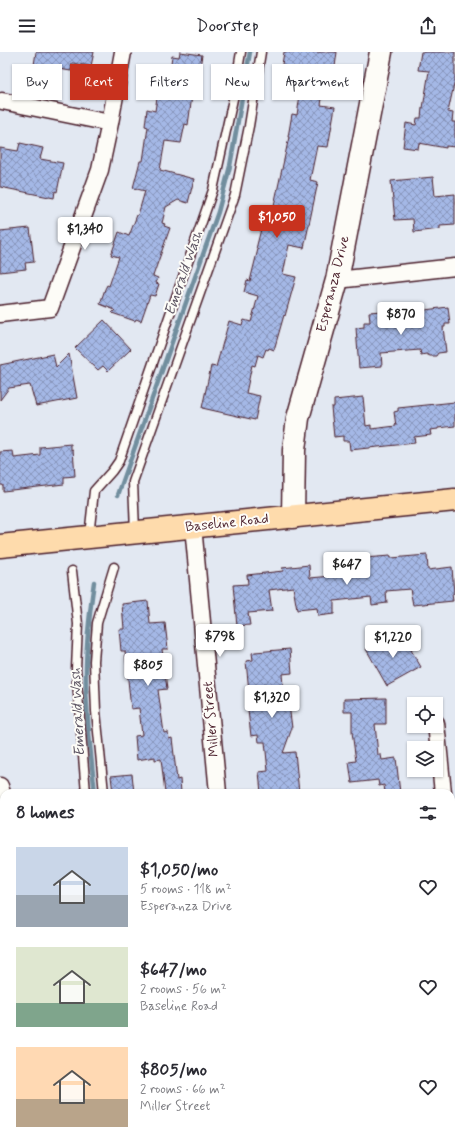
<!DOCTYPE html>
<meta charset="utf-8">
<style>
:root{--surface:#fff;--page:#f2f2f3;--text:#2b2b33;--muted:#7c7c81;--accent:#c8321e}
body{margin:0;font-family:Mynerve,sans-serif;background:var(--page);color:var(--text);height:100vh;display:flex;flex-direction:column;font-size:15px;white-space:nowrap}
*{box-sizing:border-box;margin:0}
p{font-size:13px;color:var(--muted)}
.icon{flex:none;width:22px;height:22px;fill:none;stroke:currentColor;stroke-width:2;stroke-linecap:round;stroke-linejoin:round}
.map{position:relative;flex:1;overflow:hidden}
.details{position:absolute;left:0px;top:737px;width:455px;height:356px;display:flex;flex-direction:column;background:var(--surface);border-radius:12px 12px 0 0;box-shadow:0 1px 3px #0004}
.details>*{flex:none}
.top-card{position:absolute;left:12px;top:12px;width:431px;height:36px;display:flex;gap:8px}
.controls{position:absolute;left:407px;top:645px;display:grid;gap:8px}
.controls a{display:grid;place-items:center;width:36px;height:36px;border-radius:0px;background:var(--surface);box-shadow:0 1px 3px #0004;font-size:20px}
.price{position:absolute;translate:-50% -34px;padding:0 9px;border-radius:4px;background:#fff;color:#222;font-size:13px;line-height:26px;filter:drop-shadow(0 1px 2px #0008)}
.price::after{content:'';position:absolute;left:50%;top:24px;width:12px;height:9px;margin-left:-6px;background:inherit;clip-path:polygon(0 0,100% 0,50% 100%)}
.price.selected{background:var(--accent);color:#fff}
ul{padding:0;list-style:none}
li{display:flex;align-items:center;gap:12px;height:100px;padding:0 16px}
li span{display:grid;place-items:center;flex:none;width:112px;height:80px;border-radius:0px;color:#555}
li>.icon{margin-inline-start:auto}
span .icon{width:48px;height:48px;fill:#fffc;stroke-width:1}
li b{font-size:17px}
h2{display:flex;justify-content:space-between;align-items:center;height:48px;padding:0 16px;font-size:17px}
.chip{padding:0 14px;border-radius:0px;background:var(--surface);box-shadow:0 1px 3px #0004;font-size:14px;line-height:36px}
.chip.selected{background:var(--accent);color:#fff}
header{display:flex;justify-content:space-between;align-items:center;height:52px;padding:0 16px;background:var(--surface);font-size:18px;font-weight:600}
.map>svg:first-child{display:block}
.lines{fill:none;stroke-linecap:round;stroke-linejoin:round}
.stream{stroke:#718e9e;stroke-width:4.5}
.building{fill:url(#building-cross-hatch);stroke:#4a1f2b}
.service-casing{stroke:#4a1f2b;stroke-width:11}
.minor-casing{stroke:#4a1f2b;stroke-width:19}
.secondary-casing{stroke:#4a1f2b;stroke-width:25}
.primary-casing{stroke:#4a1f2b;stroke-width:25}
.motorway-casing{stroke:#4a1f2b;stroke-width:25}
.service{stroke:#fdfcf7;stroke-width:8}
.minor{stroke:#fdfcf7;stroke-width:16}
.secondary{stroke:#fdfcf7;stroke-width:22}
.primary{stroke:#fedbac;stroke-width:22}
.motorway{stroke:#fedbac;stroke-width:22}
.labels{text-anchor:middle;dominant-baseline:central;stroke-width:4;stroke-linejoin:round;paint-order:stroke}
.street-label{font-size:14px;fill:#4a1f2b;stroke:#fdfcf7}
.water-label{font-size:15px;font-style:italic;fill:#5e5664;stroke:#fdfcf7}
</style>
<header><svg class="icon" aria-label="menu" viewBox="0 0 24 24"><path d="M4 6h16M4 12h16M4 18h16"/></svg>Doorstep<svg class="icon" aria-label="share" viewBox="0 0 24 24"><path d="M12 15V3M7 8l5-5 5 5M5 13v7h14v-7"/></svg></header>
<div class="map">
<svg width="455" height="1093" viewBox="0 0 455 1093">
<defs>
<pattern id="building-cross-hatch" width="8" height="8" patternUnits="userSpaceOnUse"><rect width="8" height="8" fill="#a4b8e6"/><path d="M0 0l8 8M0 8l8-8" fill="none" stroke="#8895bb"/></pattern>
</defs>
<rect width="100%" height="100%" fill="#e2e8f2"/>
<filter id="ink" filterUnits="userSpaceOnUse"><feTurbulence type="fractalNoise" baseFrequency=".025" numOctaves="2"/><feDisplacementMap in="SourceGraphic" scale="8" xChannelSelector="R" yChannelSelector="G"/><feConvolveMatrix kernelMatrix="1 2 1 2 8 2 1 2 1" color-interpolation-filters="sRGB"/></filter>
<g filter="url(#ink)">
<g class="lines">
<path class="stream" d="M118,443L218,160L230,114L250,0
M94,530C89,565 85,599 86,634C87,670 91,705 95,741"/>
</g>
<path class="building" d="M36,0H94L91,14L72,11L71,19L34,13Z
M180,0L202,3L195,45L192,44L188,73L185,72L181,91L165,89L160,118L194,127L188,151L178,148L166,155L162,171L165,172L164,174L170,176L153,224L158,226L156,231L159,232L155,244L150,243L141,269L136,267L135,269L112,261L115,258L100,252L105,237L107,233L109,234L119,205L111,203L119,180L129,184L137,163H138L145,139L133,136L140,109H143L148,75L145,74L147,57L155,59L160,25L169,26L172,4L179,5Z
M284,0H337L334,22L326,21L321,53L335,55L328,95L317,94L310,128L318,130L304,196L289,193L283,222L296,225L285,264L284,263L274,298L269,296L268,298L266,297L263,305L258,303L255,314L252,313L246,341L260,344L255,368L202,356L211,314L216,315L229,269L242,273L244,268L251,270L258,244L244,240L247,228L250,229L258,197H256L262,173L264,171L266,162H268L269,157L273,158L289,85H288L292,62L297,63L301,36L279,31Z
M421,0H455V28L448,60L453,61L452,70H455V95L446,94V96L419,91L418,97L403,95L406,71L416,73L417,66H421L422,56H423L429,19L418,18Z
M20,91L43,96L40,107L63,111L57,140L55,139L54,146L0,135V96L18,99Z
M433,125L435,144L455,142V173L440,174V177L414,180L413,167L395,168L391,129Z
M30,176L34,210L25,211L26,217L0,220V179Z
M448,255L450,272H445V275H443L446,300L438,301L436,304H430L426,302L421,303L420,298L381,301L382,314L359,316L356,276L364,275V270H370L369,260L394,258L395,269L424,266L425,258Z
M104,268L131,297L108,319L103,314L98,318L75,296Z
M53,302L56,315L69,302L77,346L36,354L30,333L9,336L0,348V313Z
M363,345L366,374L371,373V377L396,374L394,360L398,359V356L455,350V374L438,376V377L430,378L431,383L414,385L415,391L350,398L349,389H343V384L334,385L331,355H334V348Z
M71,392V398L73,397L75,424L64,425V432L3,439V433H0V400L13,399L14,406L40,403V395Z
M427,503L428,518L452,515L454,542H452L453,549L413,553L410,537L386,539L387,551L372,553L371,545L334,549V562L318,564L317,556L297,558L293,535L269,538L272,559L248,561L250,573L237,574L233,533L248,532L247,523L283,519L282,516L309,513L310,526L343,523L342,514L365,511L364,506L390,504L391,506Z
M148,549L150,572L165,571L168,597H162L167,637L158,638L164,681L168,680L169,687L172,686L177,728L180,727L181,741H165L161,707L155,708V705L137,708L135,684L142,683L139,656L131,657L125,599H121L119,577H124L122,552Z
M391,583L395,590L397,589L399,592L407,587L413,597L411,598L421,615L387,634L366,597Z
M290,597L292,621L282,622L284,645H288L292,676L283,701L295,700L299,741H261L259,720L268,719L265,690H259L258,683L251,684L247,650H250L246,609L253,608L252,601L255,600Z
M386,646V672H375L378,703H381L382,708L396,706L400,741H385L384,733L379,734L378,728L352,731L349,710L356,709L352,680V660H344V647Z
M132,722L134,741H113L111,724Z"/>
<g class="lines">
<defs>
<path id="service" d="M135,479L133,430L235,143L249,74L261,0
M89,484L94,439L112,419L119,409L213,138L233,47L241,0
M72,519L78,572L76,617L86,741
M104,741L96,659L94,609L97,571L114,515
M127,1093V1089"/>
<path id="minor" d="M2,49L110,71
M337,228L455,215
M0,262L50,256L100,118L110,71L123,0
M193,474L218,741
M436,671L443,741
M0,734L4,748
M0,772L4,764
M451,811L455,810"/>
<path id="secondary" d="M293,465L294,398L298,366L337,228L381,0"/>
<path id="primary" d="M0,494L455,448"/>
<path id="motorway" d="M451,885L455,884
M451,913H455
M451,930H455
M0,964L4,963
M451,971L455,970
M0,980L4,979
M451,991H455
M451,1014H455
M0,1020H4
M0,1040H4"/>
</defs>
<use href="#service" class="service-casing"/>
<use href="#minor" class="minor-casing"/>
<use href="#secondary" class="secondary-casing"/>
<use href="#primary" class="primary-casing"/>
<use href="#motorway" class="motorway-casing"/>
<use href="#service" class="service"/>
<use href="#minor" class="minor"/>
<use href="#secondary" class="secondary"/>
<use href="#primary" class="primary"/>
<use href="#motorway" class="motorway"/>
</g>
</g>
<g class="labels">
<g class="street-label">
<text transform="translate(333 232) rotate(-76)">Esperanza Drive</text>
<text transform="translate(227 471) rotate(-6)">Baseline Road</text>
<text transform="translate(211 667) rotate(-95)">Miller Street</text>
</g>
<g class="water-label">
<text transform="translate(184 221) rotate(-71)">Emerald Wash</text>
<text transform="translate(78 660) rotate(-93)">Emerald Wash</text>
</g>
</g>
</svg>
<div class="controls">
<a><svg class="icon" aria-label="locate" viewBox="0 0 24 24"><circle cx="12" cy="12" r="6"/><path d="M12 2v4M12 18v4M2 12h4M18 12h4"/></svg></a>
<a><svg class="icon" aria-label="layers" viewBox="0 0 24 24"><path d="M12 4l9 5-9 5-9-5zM3 14l9 5 9-5"/></svg></a>
</div>
<b class="price selected" style="left:277px;top:187px">$1,050</b>
<b class="price" style="left:85px;top:199px">$1,340</b>
<b class="price" style="left:401px;top:284px">$870</b>
<b class="price" style="left:347px;top:534px">$647</b>
<b class="price" style="left:220px;top:606px">$798</b>
<b class="price" style="left:393px;top:607px">$1,220</b>
<b class="price" style="left:148px;top:635px">$805</b>
<b class="price" style="left:272px;top:667px">$1,320</b>
<div class="top-card">
<a class="chip">Buy</a>
<a class="chip selected">Rent</a>
<a class="chip">Filters</a>
<a class="chip">New</a>
<a class="chip">Apartment</a>
</div>
<section class="details">
<h2>8 homes<svg class="icon" aria-label="filters" viewBox="0 0 24 24"><path d="M4 7h16M4 17h16"/><circle cx="9" cy="7" r="2"/><circle cx="15" cy="17" r="2"/></svg></h2>
<ul>
<li><span style="background:linear-gradient(#c9d6e8 60%,#9aa5b1 0)"><svg class="icon" aria-label="home" viewBox="0 0 24 24"><path d="M3 11l9-7 9 7M6 9v11h12V9"/></svg></span><div><b>$1,050/mo</b><p>5 rooms · 118 m²</p><p>Esperanza Drive</p></div><svg class="icon" aria-label="heart" viewBox="0 0 24 24"><path d="M12 20l-8-8c-3-5 5-10 8-4 3-6 11-1 8 4z"/></svg></li>
<li><span style="background:linear-gradient(#dfe7d0 70%,#7fa58c 0)"><svg class="icon" aria-label="home" viewBox="0 0 24 24"><path d="M3 11l9-7 9 7M6 9v11h12V9"/></svg></span><div><b>$647/mo</b><p>2 rooms · 56 m²</p><p>Baseline Road</p></div><svg class="icon" aria-label="heart" viewBox="0 0 24 24"><path d="M12 20l-8-8c-3-5 5-10 8-4 3-6 11-1 8 4z"/></svg></li>
<li><span style="background:linear-gradient(#ffd9b3 65%,#b9a48a 0)"><svg class="icon" aria-label="home" viewBox="0 0 24 24"><path d="M3 11l9-7 9 7M6 9v11h12V9"/></svg></span><div><b>$805/mo</b><p>2 rooms · 66 m²</p><p>Miller Street</p></div><svg class="icon" aria-label="heart" viewBox="0 0 24 24"><path d="M12 20l-8-8c-3-5 5-10 8-4 3-6 11-1 8 4z"/></svg></li>
</ul>
</section>
</div>
